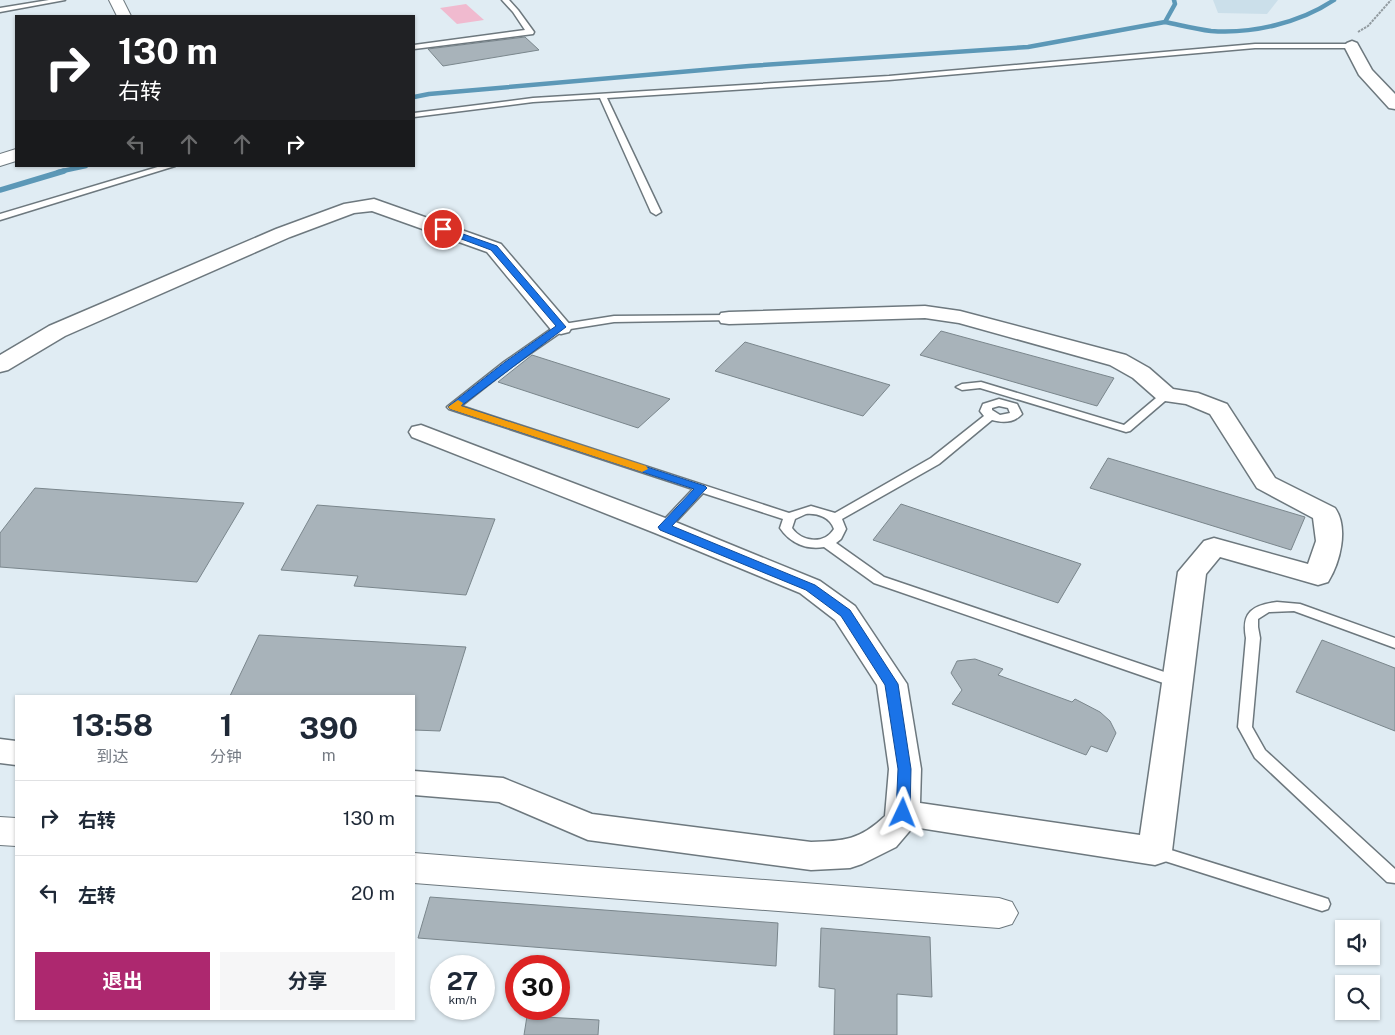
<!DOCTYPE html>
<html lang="zh">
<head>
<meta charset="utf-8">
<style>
	body { margin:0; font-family:"Public Sans","Noto Sans SC",sans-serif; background:#f6f6f7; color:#1f2937; height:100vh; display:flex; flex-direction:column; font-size:19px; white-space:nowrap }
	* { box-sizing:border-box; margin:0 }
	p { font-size:16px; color:#747a83 }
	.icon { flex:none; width:28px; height:28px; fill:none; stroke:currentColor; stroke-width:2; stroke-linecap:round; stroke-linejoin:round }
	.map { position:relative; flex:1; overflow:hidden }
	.drawer { position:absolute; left:15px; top:695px; width:400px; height:325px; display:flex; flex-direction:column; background:#fff; border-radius:0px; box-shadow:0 1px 4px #0004 }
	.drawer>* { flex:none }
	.banner { position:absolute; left:15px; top:15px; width:400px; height:152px; border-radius:0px; box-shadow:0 1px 4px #0004; background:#202124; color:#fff; overflow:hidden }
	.fabs { position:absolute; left:1335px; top:920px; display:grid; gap:10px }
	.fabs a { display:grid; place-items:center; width:45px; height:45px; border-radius:0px; background:#fff; box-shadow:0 1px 4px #0004; font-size:25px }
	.speed { position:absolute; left:430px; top:955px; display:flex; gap:10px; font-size:25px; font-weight:700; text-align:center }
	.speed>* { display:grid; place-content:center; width:65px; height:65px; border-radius:50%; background:#fff; box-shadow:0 1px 4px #0004; line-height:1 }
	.speed small { font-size:12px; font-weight:400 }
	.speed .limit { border:8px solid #d22; background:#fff; color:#111 }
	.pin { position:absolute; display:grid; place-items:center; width:42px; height:42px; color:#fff; margin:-21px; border:2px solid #fff; border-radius:50%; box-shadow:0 1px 5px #0007 }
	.me { position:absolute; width:55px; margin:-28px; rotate:2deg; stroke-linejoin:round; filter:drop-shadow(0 0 4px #0008) }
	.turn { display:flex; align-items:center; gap:18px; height:105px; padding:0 20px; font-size:22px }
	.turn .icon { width:65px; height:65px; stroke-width:2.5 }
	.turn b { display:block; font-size:35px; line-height:42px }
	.lanes { display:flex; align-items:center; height:48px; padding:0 20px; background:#0003; justify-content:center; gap:25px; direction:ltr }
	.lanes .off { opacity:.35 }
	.eta { display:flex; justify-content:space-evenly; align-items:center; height:85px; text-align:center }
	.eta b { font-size:30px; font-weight:700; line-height:35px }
	.cta { display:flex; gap:10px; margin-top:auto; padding:10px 20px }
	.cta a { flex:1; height:58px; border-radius:0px; background:#ad286f; color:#fff; font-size:20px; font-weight:700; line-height:58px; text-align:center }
	.cta a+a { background:#f6f6f7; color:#1f2937 }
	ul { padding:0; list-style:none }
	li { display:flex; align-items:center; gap:15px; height:75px; padding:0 20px; border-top:1px solid #e0e1e3 }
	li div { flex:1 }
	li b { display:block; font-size:19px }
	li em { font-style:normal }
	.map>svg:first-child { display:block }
</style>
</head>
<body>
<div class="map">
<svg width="1395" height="1035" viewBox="0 0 1395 1035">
	<rect width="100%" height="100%" fill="#e0ecf3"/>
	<path fill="#cbdfea" d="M1213 0H1278L1267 14 1218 13Z"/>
	<path fill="#f0bacf" d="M466 4 484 20 457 24 440 8Z"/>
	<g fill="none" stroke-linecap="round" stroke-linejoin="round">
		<g stroke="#5c98b7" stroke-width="4.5">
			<path d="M1165 22C1180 25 1195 29 1211 31 1252 34 1300 23 1334 0"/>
			<path d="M414 97 429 94 749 66 1028 47 1165 22 1175 4 1174 0"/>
			<path d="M58 172 86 166"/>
		</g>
		<path stroke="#5c98b7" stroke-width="5.5" d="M0 190 64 171"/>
	</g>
	<g fill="#a8b3ba" stroke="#7a868c">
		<path d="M525 37 539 50 443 66 428 49Z"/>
		<path d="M941 331 1114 378 1097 406 920 355Z"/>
		<path d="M745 342 890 385 863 416 715 371Z"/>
		<path d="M532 355 670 399 638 428 498 382Z"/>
		<path d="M1108 458 1305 517 1291 550 1090 488Z"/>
		<path d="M35 488 244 503 197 582 0 567V533Z"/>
		<path d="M901 504 1081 564 1058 603 873 540Z"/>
		<path d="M317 505 495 519 466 595 354 586 358 576 281 570Z"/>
		<path d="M259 635 466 647 440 731 414 730V696H230Z"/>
		<path d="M1322 640 1395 668V731L1296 692Z"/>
		<path d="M975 659 1003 669 998 675 1072 702 1075 699 1100 712 1110 721 1116 733 1107 752 1091 746 1086 755 952 704 962 690 951 673 957 661Z"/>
		<path d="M430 897 778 923 776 966 418 938Z"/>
		<path d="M821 928 930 937 932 997 897 994V1035H834L835 989 819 987Z"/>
		<path d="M527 1016 599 1020 598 1035H524Z"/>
	</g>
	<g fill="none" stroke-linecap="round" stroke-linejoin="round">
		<g stroke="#6d787e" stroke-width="3">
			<g id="service">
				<path d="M49 0H65L0 12V8Z"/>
				<path d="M502 0H509L518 10 534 32 533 34 414 49V45L525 30 513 12Z"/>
				<path d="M1255 44H1352L1356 46 1352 48H1255L889 80 607 98 661 212 656 215 651 212 600 98 533 102 414 117V113L533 98 889 76Z"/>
				<path d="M161 166H175L0 220V214Z"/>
				<path d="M729 315 734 318 733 320 614 322 564 330 512 366 461 406 789 513 811 506 835 513 931 458 984 416 980 411 983 404 999 399 1017 404 1022 414C1014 423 1003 423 992 420L939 464 842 519 846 529 841 539 836 543 884 577 1182 678 1184 682 1182 686H1172L874 583 824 547C806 550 790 543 780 528L783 519 703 493 668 530H660L658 527 660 524 693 489 449 409 447 407 504 362 557 325 614 316ZM999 406 1008 408 1010 413 1000 415 992 410V408ZM806 514C817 513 830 517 834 529 824 545 802 542 792 528L795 519Z"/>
				<path d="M981 382 1124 425 1162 393 1166 392 1172 395 1130 431 1126 432 980 388 962 390 956 387 962 384Z"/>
				<path d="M1277 602 1300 604 1395 638V648L1294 611 1269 612 1258 619V627L1260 638 1252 727 1265 750 1395 869V883L1387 882 1255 758 1238 727 1246 638C1241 612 1253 605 1277 602Z"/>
				<path d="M1155 845 1322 897 1328 899 1330 904 1328 909 1322 911 1149 856 1147 851 1149 846Z"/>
			</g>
		</g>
		<g stroke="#6d787e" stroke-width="3">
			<g id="minor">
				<path d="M1352 41 1357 43 1372 70 1395 94V109L1389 108 1359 75 1344 46 1347 43Z"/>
				<path d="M374 199 501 244 572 327 569 332 561 334 553 332 487 252 372 211 354 213 290 237 65 336 8 370 0 372V355L49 326 276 229 344 204Z"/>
				<path d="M925 306 960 311 1126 355 1149 368 1173 389 1198 393 1227 404 1275 478 1335 508C1349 528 1340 563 1328 582L1318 585 1220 557 1206 574 1172 851 1167 861 1155 865 913 827 896 847 862 864 850 868 811 870 588 840 499 802 414 795V771L503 778 592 814 811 842C844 841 860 840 885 816L889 769 877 685 835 620 800 593 655 533 412 437 409 432 412 427 421 425 673 521 820 581 855 606 907 684 921 769 920 803 1140 835 1178 572 1204 541 1214 538 1308 564 1316 541 1313 518 1257 488 1210 414 1186 404 1158 400 1133 378 1110 365 959 323 925 318 729 324 721 323 718 318 721 313 729 312Z"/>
				<path d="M0 739 16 741V765L0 763Z"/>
			</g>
		</g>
		<g stroke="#6d787e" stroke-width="2">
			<g id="tertiary">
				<path d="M109 0H123L131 16H117Z"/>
				<path d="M16 149V161L0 166V154Z"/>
				<path d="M0 817 16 818V846L0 845Z"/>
				<path d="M414 853 999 898 1012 902 1018 913 1012 924 999 928 414 883Z"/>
			</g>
		</g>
		<path stroke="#929ba0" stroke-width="2" stroke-dasharray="2.5 1" stroke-linecap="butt" d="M1358 32 1368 26 1391 0"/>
		<use href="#service" fill="#fff" fill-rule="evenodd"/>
		<use href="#minor" fill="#fff" fill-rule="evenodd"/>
		<use href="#tertiary" fill="#fff" fill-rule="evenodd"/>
	</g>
	<path fill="#1a73e8" stroke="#114b97" d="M440 228H446L497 246 566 327 461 406 705 486 707 488 705 490 672 526 815 585 850 610 898 684 911 769 910 813 908 817 903 818 898 817 896 813 898 769 885 685 841 616 806 590 660 530 658 527 660 525 694 489 450 409 448 407 450 405 505 362 556 326 491 250 440 231Z"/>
	<path fill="#f59e0b" d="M458 400 463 403 461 406 646 466 648 469 642 472 639 471 450 409 448 407Z"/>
</svg>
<div class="fabs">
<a><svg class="icon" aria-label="sound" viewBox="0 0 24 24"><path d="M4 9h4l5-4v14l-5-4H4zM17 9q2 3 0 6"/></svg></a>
<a><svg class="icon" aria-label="search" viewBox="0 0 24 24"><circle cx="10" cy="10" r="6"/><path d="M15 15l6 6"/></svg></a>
</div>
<div class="speed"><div>27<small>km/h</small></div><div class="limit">30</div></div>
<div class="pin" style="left:443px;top:229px;background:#d93025"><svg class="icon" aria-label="arrive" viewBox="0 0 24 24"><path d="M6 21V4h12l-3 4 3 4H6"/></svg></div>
<svg class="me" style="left:903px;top:813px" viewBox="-20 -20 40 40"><path d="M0-17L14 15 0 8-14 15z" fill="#1a73e8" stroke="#fff" stroke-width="4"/></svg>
<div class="banner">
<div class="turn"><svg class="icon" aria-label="right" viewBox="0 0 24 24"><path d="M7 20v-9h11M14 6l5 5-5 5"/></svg><div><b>130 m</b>右转</div></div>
<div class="lanes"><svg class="icon off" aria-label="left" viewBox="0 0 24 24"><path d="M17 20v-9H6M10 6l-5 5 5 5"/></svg><svg class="icon off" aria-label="ahead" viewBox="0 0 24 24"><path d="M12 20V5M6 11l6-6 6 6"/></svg><svg class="icon off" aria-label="ahead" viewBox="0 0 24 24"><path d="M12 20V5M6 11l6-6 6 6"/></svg><svg class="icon" aria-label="right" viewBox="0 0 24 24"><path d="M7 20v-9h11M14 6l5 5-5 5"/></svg></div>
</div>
<section class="drawer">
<div class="eta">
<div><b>13:58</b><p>到达</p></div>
<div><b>1</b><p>分钟</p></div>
<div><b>390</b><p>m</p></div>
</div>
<ul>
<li><svg class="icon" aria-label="right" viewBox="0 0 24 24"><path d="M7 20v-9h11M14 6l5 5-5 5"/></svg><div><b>右转</b></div><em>130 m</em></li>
<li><svg class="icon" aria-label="left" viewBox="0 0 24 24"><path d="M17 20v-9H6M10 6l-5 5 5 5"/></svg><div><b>左转</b></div><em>20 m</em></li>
</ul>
<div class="cta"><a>退出</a><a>分享</a></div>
</section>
</div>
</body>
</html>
